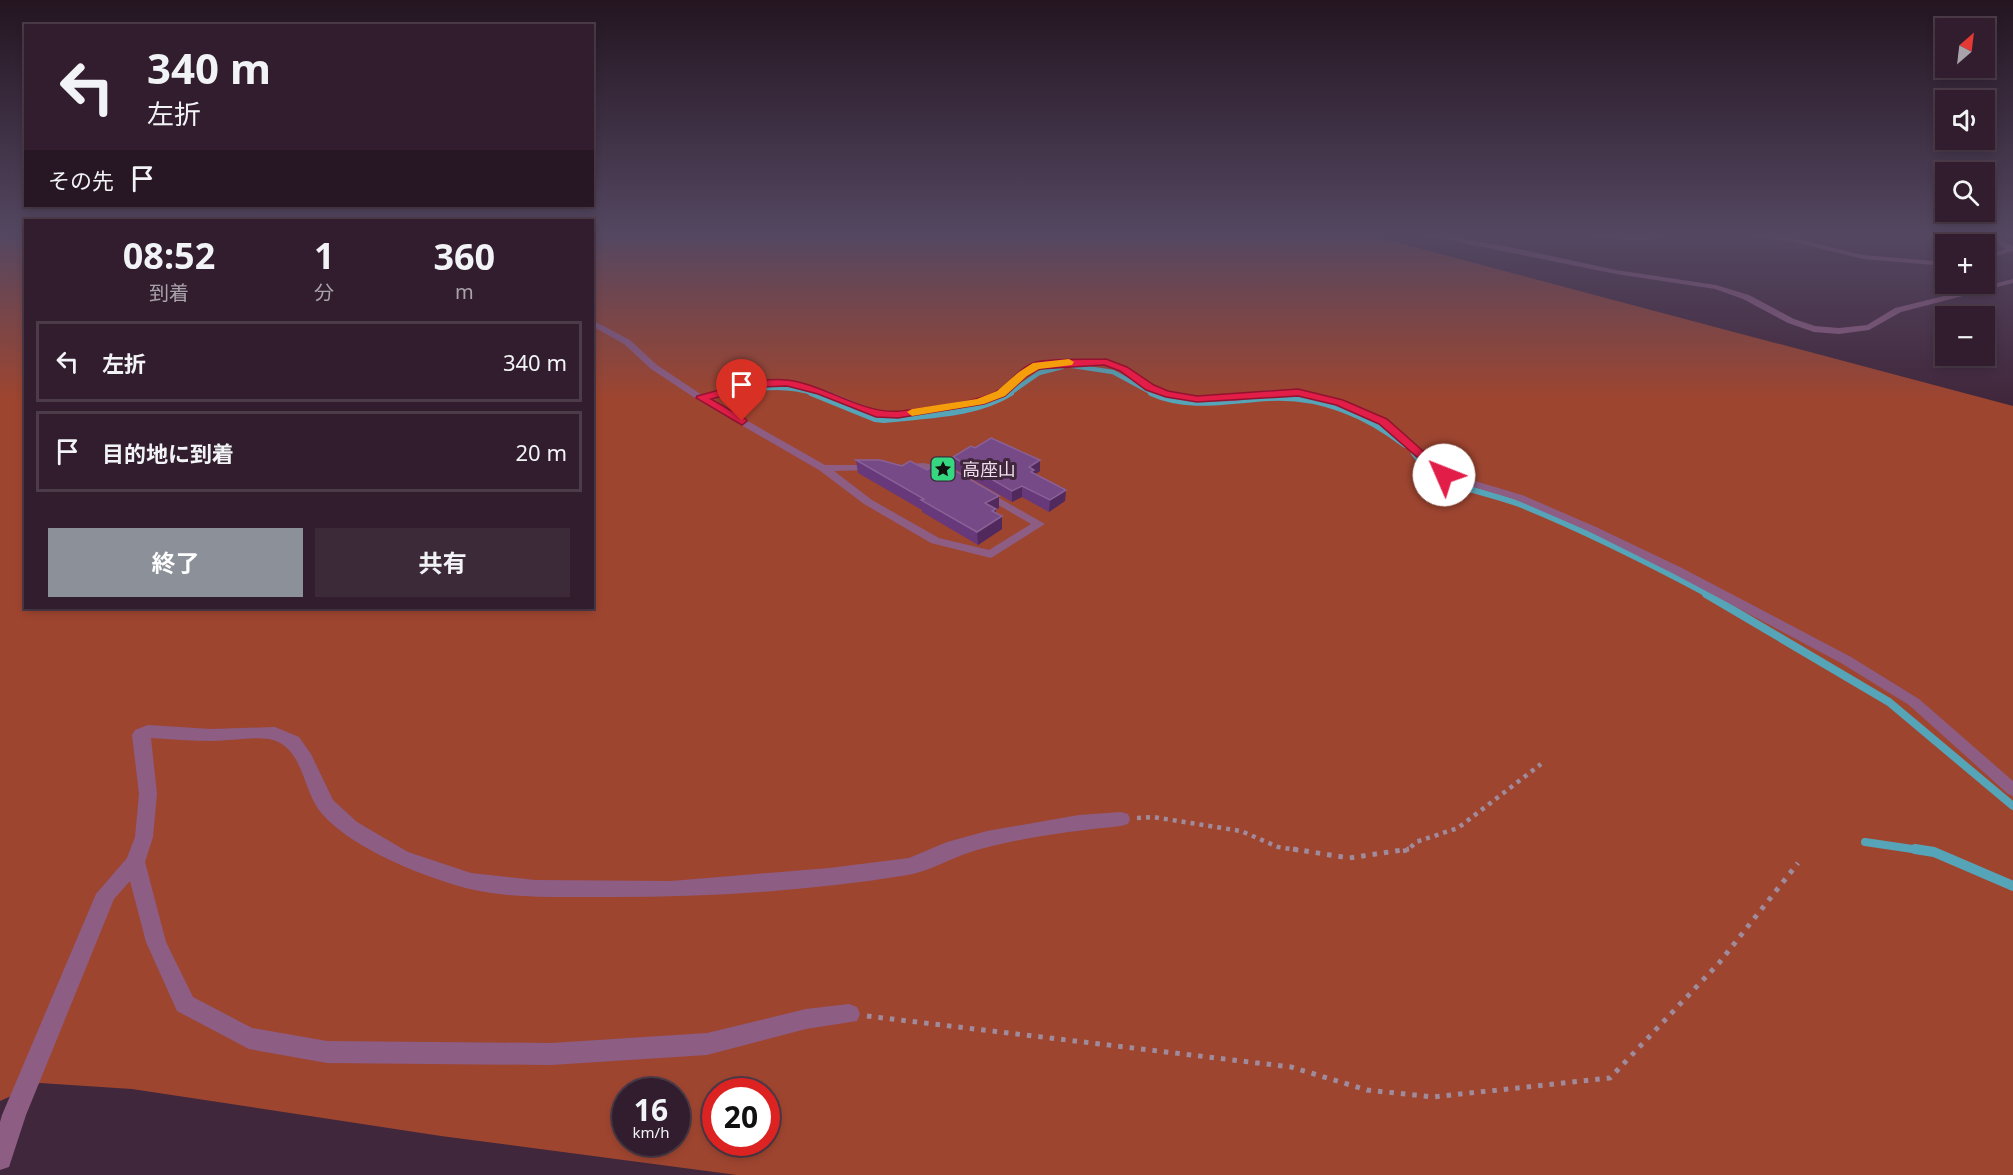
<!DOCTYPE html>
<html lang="ja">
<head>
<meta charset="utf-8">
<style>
	body { margin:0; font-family:"Noto Sans","Noto Sans JP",sans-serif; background:#3d2a39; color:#f1f3f6; height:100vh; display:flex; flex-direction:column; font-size:22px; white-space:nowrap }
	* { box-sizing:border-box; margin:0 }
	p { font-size:20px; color:#a8a2aa }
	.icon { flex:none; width:33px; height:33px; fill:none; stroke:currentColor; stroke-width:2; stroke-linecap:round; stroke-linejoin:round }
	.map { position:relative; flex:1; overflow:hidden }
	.panel { position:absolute; left:24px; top:219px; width:570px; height:390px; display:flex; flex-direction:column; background:#311d2d; border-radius:0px; box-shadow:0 3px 9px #0003,0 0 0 2px #4c3b49 }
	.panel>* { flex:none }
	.hud { position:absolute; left:24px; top:24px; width:570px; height:183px; border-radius:0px; box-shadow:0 3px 9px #0003,0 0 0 2px #4c3b49; background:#311d2d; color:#f1f3f6; overflow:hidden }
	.needle { width:39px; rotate:28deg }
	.tools { position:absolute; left:1935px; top:18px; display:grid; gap:12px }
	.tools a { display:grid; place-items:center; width:60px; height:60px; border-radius:0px; background:#311d2d; box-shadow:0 3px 9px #0003,0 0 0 2px #4c3b49; font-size:30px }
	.speed { position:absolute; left:612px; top:1078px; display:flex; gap:12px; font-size:30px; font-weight:700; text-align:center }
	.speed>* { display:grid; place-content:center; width:78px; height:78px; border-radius:50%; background:#311d2d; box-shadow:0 3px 9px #0003,0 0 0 2px #4c3b49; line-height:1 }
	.speed small { font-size:15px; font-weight:400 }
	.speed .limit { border:9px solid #d22; background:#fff; color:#111 }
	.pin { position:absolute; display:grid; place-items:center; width:51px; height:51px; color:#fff; margin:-62px -26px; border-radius:50% 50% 50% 0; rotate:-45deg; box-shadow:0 0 6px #0007 }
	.pin .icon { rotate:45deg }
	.me { position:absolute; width:66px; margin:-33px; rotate:314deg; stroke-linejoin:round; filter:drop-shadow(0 0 4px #0008) }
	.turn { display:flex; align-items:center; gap:21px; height:126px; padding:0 24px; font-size:27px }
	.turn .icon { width:78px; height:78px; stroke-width:2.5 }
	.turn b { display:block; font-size:42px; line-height:51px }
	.then { display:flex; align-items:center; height:57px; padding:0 24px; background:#0003; gap:12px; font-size:22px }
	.eta { display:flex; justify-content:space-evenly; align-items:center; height:102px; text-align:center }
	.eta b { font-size:36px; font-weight:700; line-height:42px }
	.button { display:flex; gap:12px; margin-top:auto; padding:12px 24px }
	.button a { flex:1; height:69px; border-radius:0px; background:#8c9099; color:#fff; font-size:24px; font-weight:700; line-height:69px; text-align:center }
	.button a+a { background:#3d2a39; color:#f1f3f6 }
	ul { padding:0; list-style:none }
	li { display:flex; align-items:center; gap:18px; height:81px; margin:0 12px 9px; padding:0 12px; border:3px solid #4c3b49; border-radius:0px }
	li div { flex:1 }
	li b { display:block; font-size:22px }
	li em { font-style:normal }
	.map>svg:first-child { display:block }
</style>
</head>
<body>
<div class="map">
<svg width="2013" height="1175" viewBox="0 0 2013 1175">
	<rect width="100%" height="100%" fill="#41273c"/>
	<path fill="#9e4530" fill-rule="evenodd" d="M0 235H25L26 608H592L593 235H1369L2013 406V1175H737L441 1136 132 1089 40 1083 0 1101ZM626 1092H676V1143H626ZM716 1092H766V1143H716Z"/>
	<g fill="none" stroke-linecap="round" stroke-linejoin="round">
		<g stroke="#56a4b7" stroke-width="4.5">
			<path d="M1073 366 1113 372 1154 394"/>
			<path d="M737 392C765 387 788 385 816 394"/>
			<path d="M1009 394 1039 373 1062 367"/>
		</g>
		<g stroke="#56a4b7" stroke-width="6">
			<path d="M811 393 875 419 884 420C926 415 974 416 1011 393"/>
			<path d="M1151 393C1188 410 1230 400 1269 398 1320 395 1365 414 1405 445"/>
			<path d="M1414 453C1420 462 1426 470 1436 476 1461 489 1492 494 1519 504 1584 530 1647 562 1709 595"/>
		</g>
		<g stroke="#56a4b7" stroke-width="8">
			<path d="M1706 594 1889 702 2013 806"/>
			<path d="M1865 842 1926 851"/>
		</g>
		<path stroke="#56a4b7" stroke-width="10" d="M1915 849 1934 852 2013 886"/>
		<g stroke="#a08b9c" stroke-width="4.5" stroke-dasharray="4 5" stroke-linecap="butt">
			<path d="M1137 818 1153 817 1241 831 1278 847 1303 851"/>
			<path d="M1403 851 1408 850 1416 842 1458 828 1541 764"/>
		</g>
		<g stroke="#a08b9c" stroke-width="5" stroke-dasharray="4.5 7" stroke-linecap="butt">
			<path d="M1293 849 1349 858 1409 849"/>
			<path d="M867 1016 1291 1067 1367 1090 1433 1097 1610 1078 1719 963 1798 863"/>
		</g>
		<g fill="#8d5d84" fill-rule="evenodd">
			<path d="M1423 235H1440L1510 247 1616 270 1716 285 1749 295 1794 319 1815 326 1839 328 1867 325 1895 308 2013 279V283L1901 312 1869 330 1839 334 1814 332 1788 323 1743 299 1715 289 1616 274Z"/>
			<path d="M1592 235H1666C1650 244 1615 238 1596 237Z"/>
			<path d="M1752 235 1794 238 1863 255 1946 262V266L1863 259 1794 242 1756 237Z"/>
			<path d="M1982 235H1992L2013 246V251L1984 260V255L2006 249Z"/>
			<path d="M592 320 630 340 657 365 702 395 759 381 787 380 825 390 880 412H898L978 399 998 391 1020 372 1034 364 1106 359 1127 367 1153 386 1168 391 1197 396 1236 395 1269 390H1298L1342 401 1386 419 1448 473 1522 495 1596 527 1682 568 1851 657 1919 699 2013 781V796L2008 794 1909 705 1841 663 1674 574 1588 531 1514 499 1440 477 1380 423 1336 405 1298 396H1269L1236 401 1197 402 1166 397 1147 390 1121 371 1105 365 1039 369 1026 376 1004 395 983 404 898 418 876 417 819 394 787 386 759 387 709 399 825 465H875L876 467 871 470 834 471 872 500 939 538 989 550 1031 524 983 496 982 494 983 492 987 491 1045 524 991 558 931 543 864 504 819 470 698 400 651 369 624 344 592 326Z"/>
			<path d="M924 463 950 469 951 471 946 474 924 469 904 470 899 467 904 464Z"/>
		</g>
		<path fill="#8d5d84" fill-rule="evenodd" d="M148 725 211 729 275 727 299 737 311 754 333 800 357 822 408 852 471 873 535 880 671 881 829 868 909 858 947 842 987 831 1079 815 1121 812 1128 814 1130 819 1128 824 1121 826C1073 831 1023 837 977 850 954 856 931 871 908 875 804 892 695 898 590 897 551 897 508 898 470 889 426 878 347 847 319 810 303 788 303 752 276 741 262 735 230 741 213 741 192 741 171 739 151 738L157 794 153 837 145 862 166 942 193 997 252 1028 327 1041 551 1043 707 1033 806 1009 849 1004 857 1007 860 1014 857 1021 806 1029 707 1055 551 1065 327 1063 249 1049 177 1011 146 942 130 881 114 899 26 1115 9 1167 0 1170V1122L2 1115 96 894 127 858 135 837 139 794 132 735 135 730Z"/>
	</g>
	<g fill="#67387a">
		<path d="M975 448 1040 460V471L1035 474 1066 490 1065 501 1049 512 1022 497 1012 502 953 468V457Z"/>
		<path d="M856 460 999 508 996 510V513L1002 529 978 545 922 512V510L858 473Z"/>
	</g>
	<g fill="#52295c">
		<path d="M1040 460V471L1034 475V481L1029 467Z"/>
		<path d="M1022 486V497L1012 502V491Z"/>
		<path d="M1066 490 1065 501 1049 512 1050 500Z"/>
		<path d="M999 496V508L996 510V520L1002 516V529L978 545 977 532 985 503Z"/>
	</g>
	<g fill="#764987" stroke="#896196" stroke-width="1.5">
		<path d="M991 438 1040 460 1029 467 1034 470 1031 472 1066 490 1050 500 1022 486 1012 491 953 457 971 446 975 448Z"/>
		<path d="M856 460H880L902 466 910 461 927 470 940 462 999 496 985 503 996 509 992 511 1002 516 977 532 921 500 924 499Z"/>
	</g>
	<linearGradient id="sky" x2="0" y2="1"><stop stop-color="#241521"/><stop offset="0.59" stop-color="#544761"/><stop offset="1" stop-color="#544761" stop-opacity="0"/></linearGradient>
	<rect width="2013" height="400" fill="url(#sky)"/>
	<path fill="#e11d48" stroke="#92132f" stroke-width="1.5" d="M1106 359 1127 367 1154 385 1168 391 1197 396 1298 389 1343 400 1387 419 1450 475 1444 478 1440 477 1379 424 1336 405 1298 396 1197 402 1166 397 1146 390 1120 371 1104 365 1039 369 1027 376 1005 396 984 404 898 418 876 417 818 394 787 386 759 387 711 399 746 419 747 421 742 425 696 398 697 396C726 389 757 377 787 380 824 384 863 415 900 411 924 408 977 403 997 391 1010 383 1018 369 1033 363 1048 358 1088 360 1106 359Z"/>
	<path fill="#f59e0b" d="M1069 359 1074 362 1072 365 1039 369 1027 376 1005 396 984 404 912 416 907 412 912 409 977 399 997 391 1019 372 1033 363Z"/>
	<defs>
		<g id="sight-square" transform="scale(1.35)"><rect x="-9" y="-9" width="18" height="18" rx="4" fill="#35d881" stroke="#41273c"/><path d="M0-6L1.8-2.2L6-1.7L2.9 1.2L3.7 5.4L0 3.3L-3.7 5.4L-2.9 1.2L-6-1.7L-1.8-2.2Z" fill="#111"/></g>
	</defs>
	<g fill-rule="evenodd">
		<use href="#sight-square" x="943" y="469"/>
	</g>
	<g text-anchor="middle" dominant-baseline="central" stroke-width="6" stroke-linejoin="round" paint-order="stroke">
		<g font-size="18" fill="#efdeeb" stroke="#41273c" text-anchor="start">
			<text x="962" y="469">高座山</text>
		</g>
	</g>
</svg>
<div class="tools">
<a><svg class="needle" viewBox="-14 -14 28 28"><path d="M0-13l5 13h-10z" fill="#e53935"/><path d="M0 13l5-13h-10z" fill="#a8a2aa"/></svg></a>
<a><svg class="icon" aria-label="sound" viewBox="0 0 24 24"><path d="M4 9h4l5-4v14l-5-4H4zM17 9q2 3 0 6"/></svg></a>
<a><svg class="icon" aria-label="search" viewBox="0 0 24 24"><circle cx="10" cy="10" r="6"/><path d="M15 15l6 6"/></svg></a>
<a>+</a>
<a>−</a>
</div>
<div class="speed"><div>16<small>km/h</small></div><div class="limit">20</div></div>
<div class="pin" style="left:742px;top:421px;background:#d93025"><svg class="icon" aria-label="arrive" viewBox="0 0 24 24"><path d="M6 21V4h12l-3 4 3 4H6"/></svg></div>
<svg class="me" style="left:1444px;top:475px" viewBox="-20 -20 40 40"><circle r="19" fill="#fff"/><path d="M0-13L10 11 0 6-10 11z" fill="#e11d48"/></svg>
<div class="hud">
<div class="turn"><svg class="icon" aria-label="left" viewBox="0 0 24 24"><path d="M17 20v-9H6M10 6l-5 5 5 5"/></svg><div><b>340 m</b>左折</div></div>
<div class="then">その先<svg class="icon" aria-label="arrive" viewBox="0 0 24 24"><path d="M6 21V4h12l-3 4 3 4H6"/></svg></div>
</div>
<section class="panel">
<div class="eta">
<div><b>08:52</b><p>到着</p></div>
<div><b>1</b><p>分</p></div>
<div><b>360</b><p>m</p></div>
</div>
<ul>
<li><svg class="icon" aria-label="left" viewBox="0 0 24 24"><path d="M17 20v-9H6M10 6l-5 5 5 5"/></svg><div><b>左折</b></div><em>340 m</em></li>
<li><svg class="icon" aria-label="arrive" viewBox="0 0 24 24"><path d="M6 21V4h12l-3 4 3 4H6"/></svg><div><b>目的地に到着</b></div><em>20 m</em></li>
</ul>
<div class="button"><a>終了</a><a>共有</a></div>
</section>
</div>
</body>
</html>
